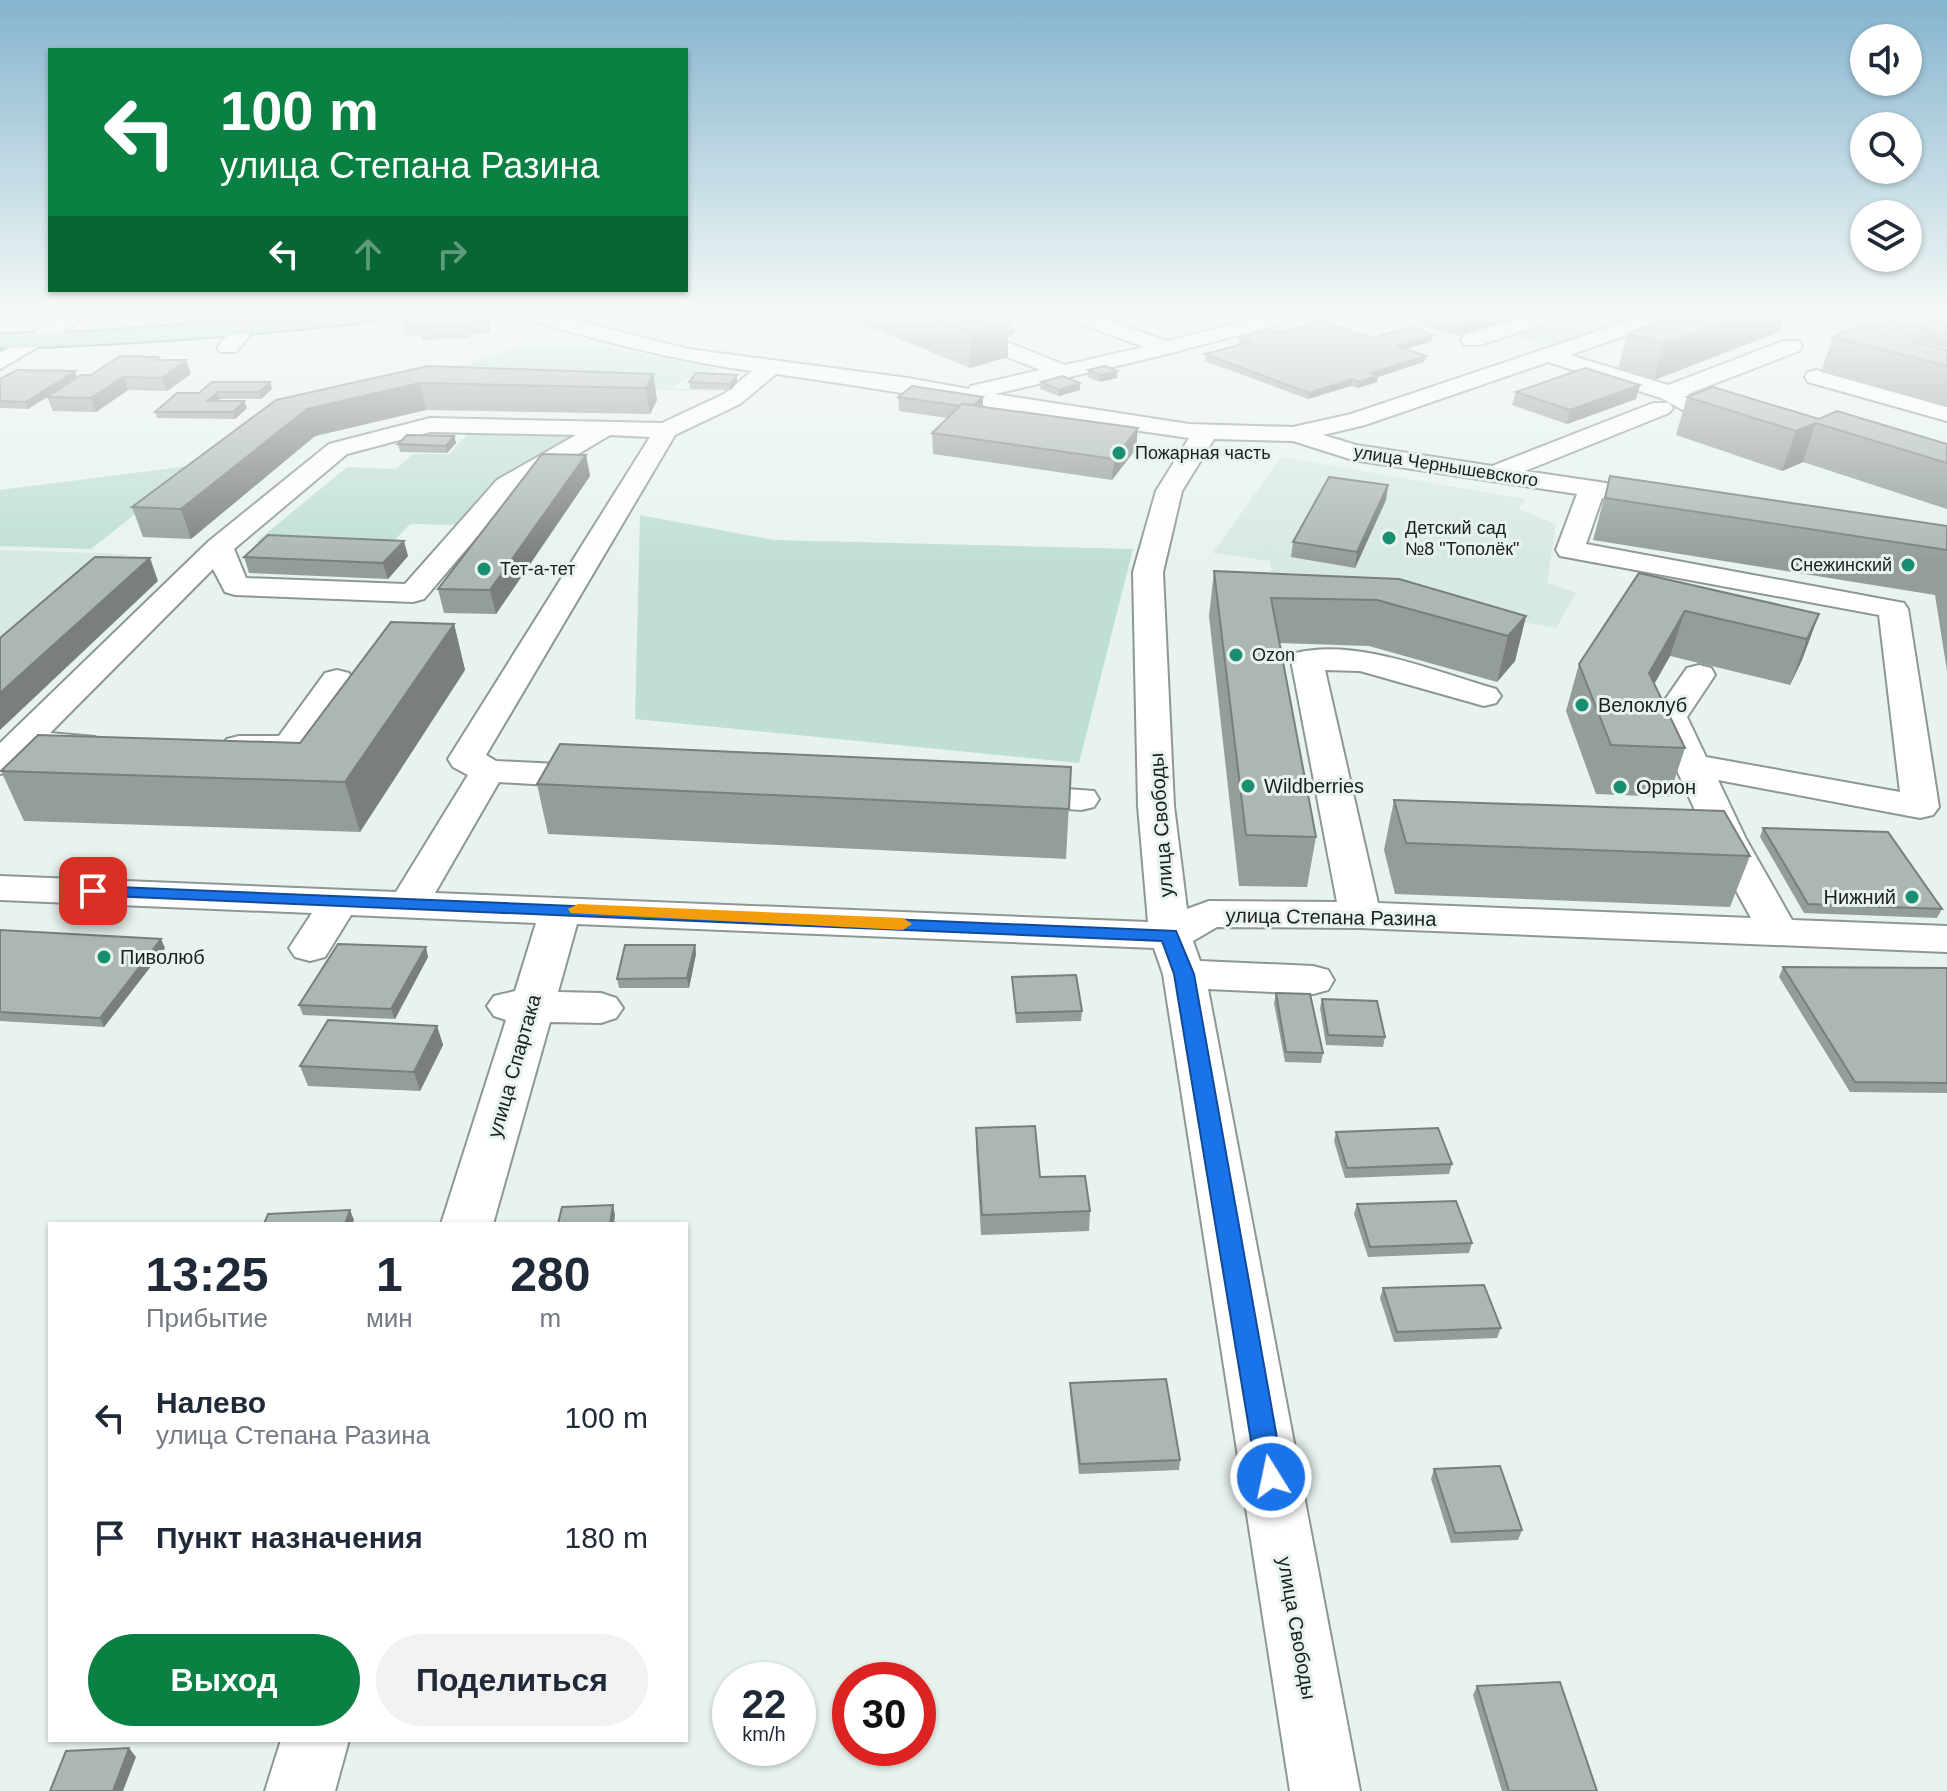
<!DOCTYPE html>
<html lang="ru">
<head>
<meta charset="utf-8">
<style>
	body { margin:0; font-family:Arial,sans-serif; background:#f2f2f3; color:#1f2937; height:100vh; display:flex; flex-direction:column; font-size:30px; white-space:nowrap }
	* { box-sizing:border-box; margin:0 }
	p { font-size:26px; color:#747a83 }
	.icon { flex:none; width:44px; height:44px; fill:none; stroke:currentColor; stroke-width:2; stroke-linecap:round; stroke-linejoin:round }
	.map { position:relative; flex:1; overflow:hidden }
	.details { position:absolute; left:48px; top:1222px; width:640px; height:520px; display:flex; flex-direction:column; background:#fff; border-radius:0px; box-shadow:0 2px 6px #0004 }
	.details>* { flex:none }
	.hud { position:absolute; left:48px; top:48px; width:640px; height:244px; border-radius:0px; box-shadow:0 2px 6px #0004; background:#0b8043; color:#fff; overflow:hidden }
	.buttons { position:absolute; left:1850px; top:24px; display:grid; gap:16px }
	.buttons a { display:grid; place-items:center; width:72px; height:72px; border-radius:50%; background:#fff; box-shadow:0 2px 6px #0004; font-size:40px }
	.speed { position:absolute; left:712px; top:1662px; display:flex; gap:16px; font-size:40px; font-weight:700; text-align:center }
	.speed>* { display:grid; place-content:center; width:104px; height:104px; border-radius:50%; background:#fff; box-shadow:0 2px 6px #0004; line-height:1 }
	.speed small { font-size:20px; font-weight:400 }
	.speed .limit { border:12px solid #d22; background:#fff; color:#111 }
	.pin { position:absolute; display:grid; place-items:center; width:68px; height:68px; color:#fff; margin:-34px; border-radius:16px; box-shadow:0 4px 12px #0006 }
	.me { position:absolute; width:88px; margin:-44px; rotate:350deg; stroke-linejoin:round; filter:drop-shadow(0 0 6px #0008) }
	.turn { display:flex; align-items:center; gap:28px; height:168px; padding:0 40px; font-size:36px }
	.turn .icon { width:104px; height:104px; stroke-width:2.5 }
	.turn b { display:block; font-size:56px; line-height:68px }
	.lanes { display:flex; align-items:center; height:76px; padding:0 40px; background:#0003; justify-content:center; gap:40px; direction:ltr }
	.lanes .off { opacity:.35 }
	.eta { display:flex; justify-content:space-evenly; align-items:center; height:136px; text-align:center }
	.eta b { font-size:48px; font-weight:800; line-height:56px }
	.cta { display:flex; gap:16px; margin-top:auto; padding:16px 40px }
	.cta a { flex:1; height:92px; border-radius:48px; background:#0b8043; color:#fff; font-size:32px; font-weight:800; line-height:92px; text-align:center }
	.cta a+a { background:#f2f2f3; color:#1f2937 }
	ul { padding:0; list-style:none }
	li { display:flex; align-items:center; gap:24px; height:120px; padding:0 40px }
	li div { flex:1 }
	li b { display:block; font-size:30px }
	li em { font-style:normal }
	.map>svg:first-child { display:block }
</style>
</head>
<body>
<div class="map">
<svg width="1947" height="1791" viewBox="0 0 1947 1791">
	<rect width="100%" height="100%" fill="#e8f3ee"/>
	<g fill="#d6e9e2">
		<path d="M1787 312H1947V366L1778 315Z"/>
		<path d="M1281 457 1525 499 1518 509 1556 524 1547 583 1576 593 1556 628 1271 574 1270 561 1213 553Z"/>
		<path d="M0 550 128 554 0 665Z"/>
	</g>
	<g fill="#bfdfd3">
		<path d="M1563 312H1664L1530 358 1522 355 1548 346 1502 332Z"/>
		<path d="M520 346 611 347 717 369 697 374 669 388 728 391 403 387Z"/>
		<path d="M472 429 592 430 461 525 410 524 386 549 256 542 347 467 396 469 413 454H449Z"/>
		<path d="M197 465 91 549 0 546V490Z"/>
		<path d="M640 515 774 540 1133 549 1079 763 635 719Z"/>
	</g>
	<g fill="none" stroke-linecap="round" stroke-linejoin="round">
		<g stroke="#8d9793" stroke-width="4">
			<g id="minor">
				<path d="M66 312H89L64 332 0 369V353Z"/>
				<path d="M364 312H447C438 322 370 326 361 316Z"/>
				<path d="M512 312H543L688 349 908 378 969 389 971 386 1040 370 906 316 903 312H930L1065 365 1144 347 1060 316 1057 312H1085L1167 341 1282 312H1315L1312 316 1151 358 995 394 1189 424 1293 427 1351 414 1655 312H1684L1681 316 1570 355 1668 385 1783 341H1799L1802 346 1799 351 1688 394C1700 401 1742 415 1748 423L1745 428 1736 430 1697 418 1661 398 1548 362 1365 425 1323 435 1356 445 1492 466 1653 403H1669L1673 408 1669 413 1525 471 1660 491 1669 493 1673 499 1669 505 1660 507 1602 498 1586 544 1904 603 1908 609 1939 807 1933 815 1920 818 1718 780 1746 839 1792 920 1947 926V952L1360 928 1217 927 1193 941 1200 961 1313 966 1328 970 1334 980 1328 990 1313 994 1208 989 1360 1791H1290L1163 974 1154 948 577 924 558 992 601 993 616 998 623 1008 616 1018 601 1023 550 1022 493 1224H441L506 1020 494 1016 487 1006 494 996 515 991 536 923 351 915 325 957 310 961 295 957 289 948 312 913 0 900V876L396 892 468 775 453 767 448 759 650 437 610 435 515 492 424 599 413 602 235 595 225 592 213 569 50 733 95 737 100 744 95 751 83 754 30 753 13 771 0 774V743L209 541 329 444 430 418 662 423 724 394 752 371C671 360 594 339 515 316ZM776 374C914 393 1051 419 1189 438L1156 491 1133 572 1138 806 1148 922 435 893 499 782 599 788 612 785 617 777 612 769 599 766 496 761 486 755 675 435 740 404ZM430 432 576 435 497 480 405 584 246 578 234 549 347 454ZM1214 439 1293 441 1353 460 1577 494 1556 550 1560 556 1879 615 1900 792 1706 757 1687 717 1715 675 1711 668 1699 665 1687 668 1653 717 1703 828 1697 830 1691 838 1697 846 1714 850 1751 918 1378 903 1325 670 1360 671 1484 706 1496 703 1501 696 1496 689C1436 672 1357 638 1296 653L1291 660 1337 902 1209 901 1187 909 1174 806 1163 572 1182 491Z"/>
				<path d="M1540 312H1570L1567 316 1480 345H1464L1461 340 1464 335Z"/>
				<path d="M239 323 246 325 250 335 236 352H220L217 347 228 334 229 329Z"/>
				<path d="M1816 370 1947 407V421L1808 382 1805 377 1808 372Z"/>
				<path d="M337 670 349 673 353 680 301 754 289 757 227 753 222 746 227 739 239 736H279L325 673Z"/>
				<path d="M1014 785 1094 791 1099 799 1094 807 1081 810 1001 804 996 796 1001 788Z"/>
				<path d="M281 1740H349L335 1791H265Z"/>
			</g>
		</g>
		<g stroke="#407b68" stroke-width="4">
			<path id="major" d="M338 312H403L392 319C262 334 131 345 0 348V334L91 332Z"/>
		</g>
		<use href="#minor" fill="#fff" fill-rule="evenodd"/>
		<use href="#major" fill="#98cdbc" fill-rule="evenodd"/>
	</g>
	<g fill="#949d99">
		<path d="M835 312H981L1009 322V325L1015 328 1014 334 1008 336V357L970 368Z"/>
		<path d="M1424 312H1536L1458 336 1421 325Z"/>
		<path d="M1688 312H1786L1779 332 1654 380 1618 369 1627 333Z"/>
		<path d="M488 313 491 325 489 333 470 334V338L422 340V337L405 334 402 322Z"/>
		<path d="M1861 313 1947 314V348L1857 326Z"/>
		<path d="M1281 333 1372 338 1432 341 1406 349 1424 362 1378 377 1377 382 1358 388 1351 386 1308 399 1205 361V354L1239 344 1240 338Z"/>
		<path d="M1833 337 1947 350V407L1821 372Z"/>
		<path d="M160 360 191 374 167 391 128 390 96 412 53 411 47 397 91 375Z"/>
		<path d="M428 366 653 374 657 400 650 414 426 410 315 436 191 539 143 537 132 507Z"/>
		<path d="M1088 370 1117 378 1100 382 1088 377Z"/>
		<path d="M75 371 77 378 28 409 0 408V379Z"/>
		<path d="M270 382 272 389 261 399H220L217 401 247 408 235 419 157 418 155 412 199 393Z"/>
		<path d="M689 382H737L731 390 690 389Z"/>
		<path d="M1041 382 1080 390 1059 396 1040 389Z"/>
		<path d="M1640 385 1636 399 1567 424 1512 405 1516 392Z"/>
		<path d="M898 397H983V407L1136 449 1112 480 933 454 932 433 947 418 899 411Z"/>
		<path d="M1687 397 1819 419 1947 444V509L1803 462 1782 471 1676 435Z"/>
		<path d="M454 436 456 443 447 453 400 452 398 444Z"/>
		<path d="M586 455 590 476 496 614 444 613 438 589Z"/>
		<path d="M1610 476 1947 526V671L1935 595 1593 540Z"/>
		<path d="M1388 485 1386 500 1355 568 1291 557 1293 542Z"/>
		<path d="M408 556 388 579 249 573 244 557Z"/>
		<path d="M1214 571 1526 616 1515 661 1497 682 1369 646 1279 643 1316 837 1307 887 1239 886 1209 616Z"/>
		<path d="M1639 573 1819 614 1802 660 1790 685 1670 656 1654 684 1685 748 1669 797 1596 794 1566 711 1579 664Z"/>
		<path d="M454 624 465 670 360 832 24 821 1 771 300 743Z"/>
		<path d="M1071 767 1066 859 548 834 537 784Z"/>
		<path d="M1394 800 1750 856 1730 907 1395 894 1384 850Z"/>
		<path d="M1763 828 1942 909 1937 918 1804 913 1760 837Z"/>
		<path d="M0 930 165 948 104 1027 0 1021Z"/>
		<path d="M695 945 696 954 689 988H619L617 979Z"/>
		<path d="M428 957 395 1019 303 1015 299 1005Z"/>
		<path d="M1783 967 1947 968V1093L1850 1092 1779 977Z"/>
		<path d="M1012 977 1082 1011 1081 1021 1016 1023Z"/>
		<path d="M1276 993 1323 1053 1321 1063 1285 1062 1274 1003Z"/>
		<path d="M1322 999 1385 1037 1383 1047 1326 1045 1320 1008Z"/>
		<path d="M437 1026 443 1045 420 1091 308 1086 300 1066Z"/>
		<path d="M976 1128 1040 1177 1090 1211 1089 1231 981 1235 976 1147Z"/>
		<path d="M1336 1132 1452 1164 1449 1174 1345 1178 1334 1141Z"/>
		<path d="M1357 1204 1472 1243 1469 1253 1368 1257 1354 1214Z"/>
		<path d="M1383 1288 1501 1328 1497 1338 1394 1342 1380 1298Z"/>
		<path d="M1070 1383 1180 1460 1179 1470 1079 1474 1070 1393Z"/>
		<path d="M1434 1469 1522 1530 1518 1540 1451 1543 1431 1479Z"/>
		<path d="M1477 1686 1597 1791H1502L1473 1695Z"/>
	</g>
	<g fill="#787f7d">
		<path d="M564 312H583L565 316Z"/>
		<path d="M1462 312H1536L1458 336Z"/>
		<path d="M1752 312H1786L1779 332 1654 380 1664 344Z"/>
		<path d="M488 313 491 325 489 333 486 320Z"/>
		<path d="M1009 322 1008 329 1015 328 1014 334 1008 336V357L970 368V332Z"/>
		<path d="M1433 335 1432 341 1396 352 1397 346Z"/>
		<path d="M1426 356 1424 362 1378 377 1377 382 1358 388 1359 382 1371 373Z"/>
		<path d="M186 360 191 374 167 391 162 378Z"/>
		<path d="M75 371 77 378 28 409 26 402Z"/>
		<path d="M1117 371V378L1100 382V375Z"/>
		<path d="M653 374 657 400 650 414 646 388Z"/>
		<path d="M737 375V382L731 390 730 384Z"/>
		<path d="M123 377 128 390 96 412 91 398Z"/>
		<path d="M1352 379 1351 386 1308 399 1309 393Z"/>
		<path d="M270 382 272 389 261 399 259 392Z"/>
		<path d="M420 383 426 410 315 436 191 539 181 509 307 409Z"/>
		<path d="M1080 383V390L1059 396V390Z"/>
		<path d="M1640 385 1636 399 1567 424 1570 410Z"/>
		<path d="M218 392 220 399 210 408 207 401Z"/>
		<path d="M983 397V411L971 408Z"/>
		<path d="M244 401 247 408 235 419 233 412Z"/>
		<path d="M1816 423 1803 462 1782 471 1796 431Z"/>
		<path d="M1138 428 1136 449 1112 480 1114 459Z"/>
		<path d="M454 436 456 443 447 453 446 446Z"/>
		<path d="M586 455 590 476 496 614 490 590Z"/>
		<path d="M1388 485 1386 500 1355 568 1357 552Z"/>
		<path d="M404 541 408 556 388 579 383 563Z"/>
		<path d="M150 558 158 581 0 730V693Z"/>
		<path d="M1685 611 1670 656 1634 720 1649 673Z"/>
		<path d="M1819 614 1802 660 1790 685 1807 639Z"/>
		<path d="M1526 616 1515 661 1497 682 1508 636Z"/>
		<path d="M454 624 465 670 360 832 345 782Z"/>
		<path d="M161 939 165 948 104 1027 100 1018Z"/>
		<path d="M695 945 696 954 689 988 687 978Z"/>
		<path d="M426 947 428 957 395 1019 391 1009Z"/>
		<path d="M437 1026 443 1045 420 1091 414 1072Z"/>
		<path d="M613 1205 615 1215 614 1224H610Z"/>
		<path d="M350 1210 354 1220 352 1224H345Z"/>
		<path d="M129 1748 136 1757 123 1791H113Z"/>
	</g>
	<g fill="#acb6b2" stroke="#787f7d" stroke-width="2">
		<path d="M459 312H469L468 314 488 313 486 320 468 321 467 325 420 328 421 325 402 322 423 314Z"/>
		<path d="M918 312H981L1009 322 970 332Z"/>
		<path d="M1688 312H1752L1664 344 1627 333Z"/>
		<path d="M1865 312H1939L1947 314V334L1861 313Z"/>
		<path d="M1321 321 1372 338 1410 327 1433 335 1397 346 1426 356 1371 373 1378 376 1359 382 1352 379 1309 393 1205 354 1250 342 1240 338 1271 329 1281 333Z"/>
		<path d="M1856 327 1947 350V366L1833 337Z"/>
		<path d="M120 356 159 357 156 360H186L162 378 123 377 91 398 47 397 81 375H91Z"/>
		<path d="M428 366 653 374 646 388 420 383 307 409 181 509 132 507 276 400Z"/>
		<path d="M1105 366 1117 371 1100 375 1088 370Z"/>
		<path d="M1585 368 1640 385 1570 410 1516 392Z"/>
		<path d="M17 370 75 371 26 402 0 401V379Z"/>
		<path d="M696 373 737 375 730 384 689 382Z"/>
		<path d="M1062 376 1080 383 1059 390 1041 382Z"/>
		<path d="M212 382H270L259 392H218L207 401H244L233 412H155L177 393H199Z"/>
		<path d="M912 386 983 397 974 405 962 404 960 406 898 397Z"/>
		<path d="M1713 387 1819 419 1837 411 1947 444V463L1816 423 1796 431 1687 397Z"/>
		<path d="M962 404 1138 428 1114 459 932 433Z"/>
		<path d="M407 435 454 436 446 446 398 444Z"/>
		<path d="M542 454 586 455 490 590 438 589Z"/>
		<path d="M1610 476 1947 526V550L1605 498Z"/>
		<path d="M1329 477 1388 485 1357 552 1293 542Z"/>
		<path d="M268 535 404 541 383 563 244 557Z"/>
		<path d="M95 557 150 558 0 693V638Z"/>
		<path d="M1214 571 1399 579 1526 616 1508 636 1377 600 1271 598 1316 837 1246 835Z"/>
		<path d="M1639 573 1819 614 1807 639 1685 611 1649 673 1685 748 1611 745 1579 664Z"/>
		<path d="M391 622 454 624 345 782 1 771 38 735 300 743Z"/>
		<path d="M560 744 1071 767 1069 809 537 784Z"/>
		<path d="M1394 800 1724 811 1750 856 1406 843Z"/>
		<path d="M1763 828 1888 832 1942 909 1808 904Z"/>
		<path d="M0 930 161 939 100 1018 0 1012Z"/>
		<path d="M338 944 426 947 391 1009 299 1005Z"/>
		<path d="M625 945H695L687 978 617 979Z"/>
		<path d="M1783 967 1947 968V1083L1855 1082Z"/>
		<path d="M1076 975 1082 1011 1016 1013 1012 977Z"/>
		<path d="M1276 993 1310 994 1323 1053 1286 1052Z"/>
		<path d="M1322 999 1377 1001 1385 1037 1328 1035Z"/>
		<path d="M328 1020 437 1026 414 1072 300 1066Z"/>
		<path d="M1035 1126 1040 1177 1085 1176 1090 1211 982 1215 976 1128Z"/>
		<path d="M1438 1128 1452 1164 1347 1168 1336 1132Z"/>
		<path d="M1456 1201 1472 1243 1370 1247 1357 1204Z"/>
		<path d="M613 1205 610 1224H558L562 1207Z"/>
		<path d="M350 1210 345 1224H264L268 1214Z"/>
		<path d="M1484 1285 1501 1328 1397 1332 1383 1288Z"/>
		<path d="M1166 1379 1180 1460 1080 1464 1070 1383Z"/>
		<path d="M1500 1466 1522 1530 1455 1533 1434 1469Z"/>
		<path d="M1560 1682 1597 1791H1509L1477 1686Z"/>
		<path d="M129 1748 113 1791H50L66 1751Z"/>
	</g>
	<linearGradient id="sky" x2="0" y2="1"><stop stop-color="#85b4ce"/><stop offset="0.56" stop-color="#f5faf7"/><stop offset="1" stop-color="#f5faf7" stop-opacity="0"/></linearGradient>
	<rect width="1947" height="562" fill="url(#sky)"/>
	<path fill="#1a73e8" stroke="#114b97" stroke-width="2" d="M93 886 1176 931 1194 974 1284 1477 1280 1486 1271 1489 1261 1486 1257 1477 1174 974 1162 941 86 895 84 891Z"/>
	<path fill="#f59e0b" d="M578 904 903 918 912 924 903 930 571 913 568 909Z"/>
	<g fill="#198e70" stroke="#e8f3ee" stroke-width="3">
		<circle cx="1119" cy="453" r="8"/>
		<circle cx="1389" cy="538" r="8"/>
		<circle cx="1908" cy="565" r="8"/>
		<circle cx="484" cy="569" r="8"/>
		<circle cx="1236" cy="655" r="8"/>
		<circle cx="1582" cy="705" r="8"/>
		<circle cx="1248" cy="786" r="8"/>
		<circle cx="1620" cy="787" r="8"/>
		<circle cx="1912" cy="897" r="8"/>
		<circle cx="104" cy="957" r="8"/>
	</g>
	<g text-anchor="middle" dominant-baseline="central" stroke-width="6" stroke-linejoin="round" paint-order="stroke">
		<g font-size="18" fill="#1c201e" stroke="#e8f3ee" text-anchor="start">
			<text x="1135" y="453">Пожарная часть</text>
			<text x="1405" y="528">Детский сад<tspan x="1405" dy="21">№8 "Тополёк"</tspan></text>
			<text x="1892" y="565" text-anchor="end">Снежинский</text>
			<text x="500" y="569">Тет-а-тет</text>
			<text x="1252" y="655">Ozon</text>
		</g>
		<g font-size="18" fill="#1c201e" stroke="#e8f3ee">
			<text transform="translate(1446 466) rotate(9)">улица Чернышевского</text>
		</g>
		<g font-size="20" fill="#1c201e" stroke="#e8f3ee" text-anchor="start">
			<text x="1598" y="705">Велоклуб</text>
			<text x="1264" y="786">Wildberries</text>
			<text x="1636" y="787">Орион</text>
			<text x="1896" y="897" text-anchor="end">Нижний</text>
			<text x="120" y="957">Пиволюб</text>
		</g>
		<g font-size="20" fill="#1c201e" stroke="#e8f3ee">
			<text transform="translate(1161 825) rotate(-94)">улица Свободы</text>
			<text transform="translate(1331 917) rotate(1)">улица Степана Разина</text>
			<text transform="translate(514 1066) rotate(-74)">улица Спартака</text>
			<text transform="translate(1297 1628) rotate(80)">улица Свободы</text>
		</g>
	</g>
</svg>
<div class="buttons">
<a><svg class="icon" aria-label="sound" viewBox="0 0 24 24"><path d="M4 9h4l5-4v14l-5-4H4zM17 9q2 3 0 6"/></svg></a>
<a><svg class="icon" aria-label="search" viewBox="0 0 24 24"><circle cx="10" cy="10" r="6"/><path d="M15 15l6 6"/></svg></a>
<a><svg class="icon" aria-label="layers" viewBox="0 0 24 24"><path d="M12 4l9 5-9 5-9-5zM3 14l9 5 9-5"/></svg></a>
</div>
<div class="speed"><div>22<small>km/h</small></div><div class="limit">30</div></div>
<div class="pin" style="left:93px;top:891px;background:#d93025"><svg class="icon" aria-label="arrive" viewBox="0 0 24 24"><path d="M6 21V4h12l-3 4 3 4H6"/></svg></div>
<svg class="me" style="left:1271px;top:1477px" viewBox="-20 -20 40 40"><circle r="17" fill="#1a73e8" stroke="#fff" stroke-width="3"/><path d="M0-11L8 9 0 5-8 9z" fill="#fff"/></svg>
<div class="hud">
<div class="turn"><svg class="icon" aria-label="left" viewBox="0 0 24 24"><path d="M17 20v-9H6M10 6l-5 5 5 5"/></svg><div><b>100 m</b>улица Степана Разина</div></div>
<div class="lanes"><svg class="icon" aria-label="left" viewBox="0 0 24 24"><path d="M17 20v-9H6M10 6l-5 5 5 5"/></svg><svg class="icon off" aria-label="ahead" viewBox="0 0 24 24"><path d="M12 20V5M6 11l6-6 6 6"/></svg><svg class="icon off" aria-label="right" viewBox="0 0 24 24"><path d="M7 20v-9h11M14 6l5 5-5 5"/></svg></div>
</div>
<section class="details">
<div class="eta">
<div><b>13:25</b><p>Прибытие</p></div>
<div><b>1</b><p>мин</p></div>
<div><b>280</b><p>m</p></div>
</div>
<ul>
<li><svg class="icon" aria-label="left" viewBox="0 0 24 24"><path d="M17 20v-9H6M10 6l-5 5 5 5"/></svg><div><b>Налево</b><p>улица Степана Разина</p></div><em>100 m</em></li>
<li><svg class="icon" aria-label="arrive" viewBox="0 0 24 24"><path d="M6 21V4h12l-3 4 3 4H6"/></svg><div><b>Пункт назначения</b></div><em>180 m</em></li>
</ul>
<div class="cta"><a>Выход</a><a>Поделиться</a></div>
</section>
</div>
</body>
</html>
